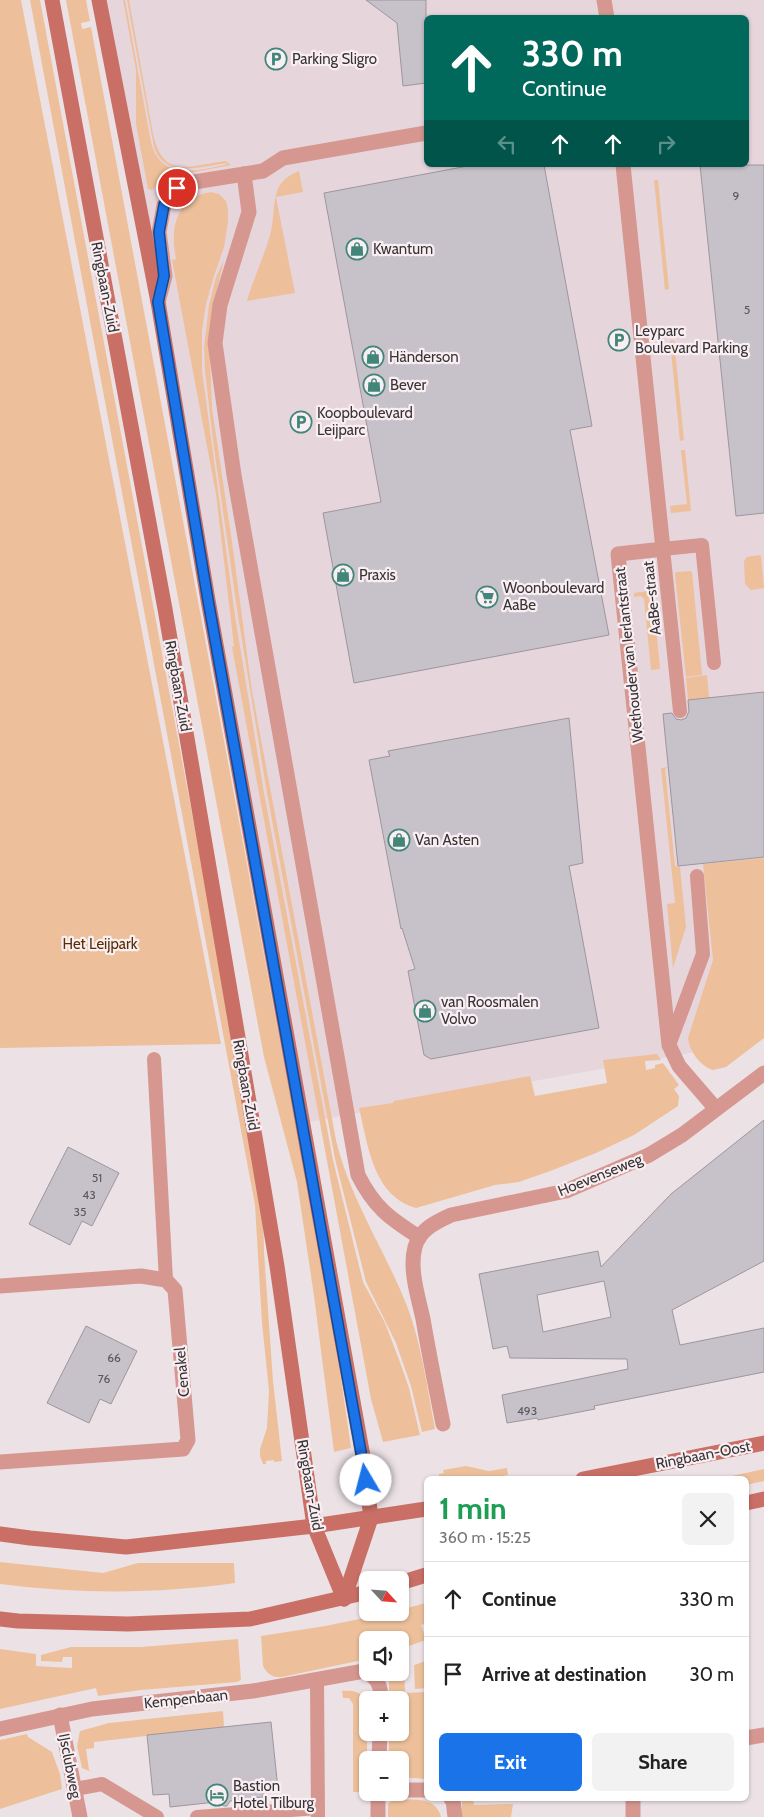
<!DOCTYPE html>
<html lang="en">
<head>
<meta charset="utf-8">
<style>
	body { margin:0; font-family:Cabin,sans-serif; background:#f2f2f2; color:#222; height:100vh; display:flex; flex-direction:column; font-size:19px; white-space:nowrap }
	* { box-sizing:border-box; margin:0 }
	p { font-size:16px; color:#767676 }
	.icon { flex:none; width:28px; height:28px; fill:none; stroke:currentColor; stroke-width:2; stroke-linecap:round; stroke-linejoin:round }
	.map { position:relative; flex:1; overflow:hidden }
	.drawer { position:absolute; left:424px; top:1476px; width:325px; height:325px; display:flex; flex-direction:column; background:#fff; border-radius:8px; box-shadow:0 1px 4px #0004 }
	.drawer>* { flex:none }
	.hud { position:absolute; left:424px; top:15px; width:325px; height:152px; border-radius:8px; box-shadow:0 1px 4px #0004; background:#00695c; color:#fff; overflow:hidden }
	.needle { width:32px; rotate:116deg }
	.buttons { position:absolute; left:359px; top:1571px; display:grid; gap:10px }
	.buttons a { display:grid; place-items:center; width:50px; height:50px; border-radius:8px; background:#fff; box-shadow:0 1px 4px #0004; font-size:25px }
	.pin { position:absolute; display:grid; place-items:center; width:42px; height:42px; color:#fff; margin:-21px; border:2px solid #fff; border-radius:50%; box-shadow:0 1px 5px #0007 }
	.me { position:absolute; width:55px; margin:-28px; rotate:352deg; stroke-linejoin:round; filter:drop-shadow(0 0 4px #0008) }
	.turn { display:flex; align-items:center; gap:18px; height:105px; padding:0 15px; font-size:22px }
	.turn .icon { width:65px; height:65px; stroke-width:2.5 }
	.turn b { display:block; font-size:35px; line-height:42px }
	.lanes { display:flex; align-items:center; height:48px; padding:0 15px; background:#0003; justify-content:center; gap:25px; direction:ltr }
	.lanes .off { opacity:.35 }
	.round { display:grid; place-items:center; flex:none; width:52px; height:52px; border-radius:8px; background:#f2f2f2 }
	.overview { display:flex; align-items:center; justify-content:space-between; height:85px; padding:0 15px }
	h1 { font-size:30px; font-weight:700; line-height:38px; color:#1e9e55 }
	.action { display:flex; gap:10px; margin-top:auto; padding:10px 15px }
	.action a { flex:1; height:58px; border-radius:8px; background:#1a73e8; color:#fff; font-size:20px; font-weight:700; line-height:58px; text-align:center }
	.action a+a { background:#f2f2f2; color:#222 }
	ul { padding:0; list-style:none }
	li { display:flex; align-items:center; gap:15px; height:75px; padding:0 15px; border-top:1px solid #e0e0e0 }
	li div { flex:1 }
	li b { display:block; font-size:19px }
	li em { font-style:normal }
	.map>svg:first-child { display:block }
</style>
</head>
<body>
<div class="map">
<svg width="764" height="1817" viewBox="0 0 764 1817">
	<rect width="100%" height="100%" fill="#ece2e5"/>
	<path fill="#e7d5dc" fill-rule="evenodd" d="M97 0H764V1030L723 1047 308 1122ZM426 18H746V165H426Z"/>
	<g fill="#edc09b">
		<path d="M0 0H21L221 1044 0 1048Z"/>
		<path d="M30 0H40L244 1092 263 1206 264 1252 273 1381 282 1461 274 1462V1460L266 1461V1464H263L260 1456V1449L267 1428 269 1391 262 1323 255 1205Z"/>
		<path d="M66 0H86L90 21 81 23 82 29 91 27 329 1304 340 1372 351 1448 334 1452 314 1296 297 1182 264 1057Z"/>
		<path d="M123 0H125L151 142C160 181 199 171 227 164V163C200 167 160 180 153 142L127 0H129L153 134C164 181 189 165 226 161L231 165 169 177 160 181 152 190 148 189 136 124V70Z"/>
		<path d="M299 171 303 192 276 197 295 293 247 301C253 279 264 257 270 235 275 219 272 198 280 185 285 178 291 174 299 171Z"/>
		<path d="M654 180H658L669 289 665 290Z"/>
		<path d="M211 192 219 194 226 201 228 209V222L224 247 214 276 206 304 202 330V371L235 616 264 793 333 1160 363 1282 385 1323 401 1365 409 1388 420 1435 383 1442 371 1399 232 647 234 646 216 494 172 260 176 259C170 230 175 197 211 192Z"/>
		<path d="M224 260 217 290 212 325 210 358 212 408 232 542 252 691 336 1140C350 1199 385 1250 407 1306 422 1345 427 1388 435 1429L422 1432 411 1386 396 1343 366 1282 335 1159 267 793 238 616 213 441 205 371 204 347 209 305 216 277Z"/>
		<path d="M674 340 684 440 680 441 670 341Z"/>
		<path d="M681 450H685L691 511 671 513 670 506 687 504Z"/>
		<path d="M759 555 761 556 764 588 751 590 745 584 744 561 747 557Z"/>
		<path d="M690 571 692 572 702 675 686 677 675 574 676 572Z"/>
		<path d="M649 591 653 594 660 669 651 670 644 599 641 596 634 597V593Z"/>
		<path d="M707 675 710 708 689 710 686 678Z"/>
		<path d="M669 767 665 769 675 866 680 867 686 927 673 968 667 904 675 903 661 768Z"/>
		<path d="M764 858V1038L726 1067 713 1070C701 1067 689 1051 688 1038L713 960 703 864Z"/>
		<path d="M657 1054 661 1060 645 1061 646 1070 655 1068V1065L663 1063 679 1085 674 1089 679 1096 678 1106 634 1135 596 1153 553 1170 519 1182 495 1185 416 1208C373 1196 368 1145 359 1108L393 1103 394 1101 530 1076 535 1096 607 1083 603 1060Z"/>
		<path d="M466 1466 489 1471 507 1468 508 1475 487 1479H439V1474L444 1473 443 1470Z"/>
		<path d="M764 1469V1481L746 1485V1479H718Z"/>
		<path d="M0 1562 103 1573 138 1563H234L235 1583C158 1594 78 1594 0 1584Z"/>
		<path d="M426 1603V1623L421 1625 426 1640 400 1649V1640H368L367 1659 282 1677C273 1678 267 1674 263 1666L261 1636 325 1626 389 1613 400 1612V1610Z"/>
		<path d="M238 1639 241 1680 237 1682 141 1690 98 1696 96 1688 0 1709V1649L36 1654V1666L72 1668V1657H63L62 1662 41 1661V1655L71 1647H141Z"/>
		<path d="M404 1659 405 1693 426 1692V1779L400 1777V1760H389V1733L400 1732V1700H389V1673L400 1672V1661Z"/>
		<path d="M426 1661V1688L415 1689 414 1665Z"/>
		<path d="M342 1691C353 1690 361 1691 367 1702V1792H353V1704L349 1698H343Z"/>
		<path d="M223 1711 224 1727 94 1742V1748L86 1749 89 1770 92 1772 82 1768 77 1746 80 1731 109 1723Z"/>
		<path d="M27 1734 28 1737 52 1752 60 1774 62 1789 0 1809V1740Z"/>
		<path d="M462 1799H473L474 1805 513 1804 511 1817H462Z"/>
		<path d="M392 1800C409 1800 436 1795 441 1817H388V1804Z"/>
	</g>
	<g fill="#c7c1c9" stroke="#9c969d" fill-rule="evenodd">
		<path d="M366 0H426V83L403 86 397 23Z"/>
		<path d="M473 165H544L592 426 570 430 609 635 354 683 323 513 381 502 324 193Z"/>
		<path d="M700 165H764V513L736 516Z"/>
		<path d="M764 692V857L678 866 663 714 672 713 676 719 681 720 686 718 689 711 688 700Z"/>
		<path d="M569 718 583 863 569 866 599 1028 431 1059 424 1055 408 971 415 969 402 928 401 929 369 760 390 756 388 751Z"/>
		<path d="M764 1120V1261L672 1310 680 1345 764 1328V1372L594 1406 595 1409 538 1420 537 1418 507 1423 502 1395 628 1369 627 1359 510 1358 507 1346 493 1349 479 1274 598 1251 601 1267 671 1194ZM604 1281 611 1317 543 1332 537 1295Z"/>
		<path d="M68 1147 119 1173 92 1226 82 1221 70 1245 29 1224Z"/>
		<path d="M86 1326 137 1351 111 1404 100 1399 89 1423 47 1403Z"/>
		<path d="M271 1722 278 1789 263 1790V1797L230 1801 227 1806H224L216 1802 170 1807 169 1794 153 1795 147 1735Z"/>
	</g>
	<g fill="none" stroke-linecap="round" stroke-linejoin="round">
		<g stroke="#d59790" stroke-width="14">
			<path d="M680 711 663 549 702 545 714 663"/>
			<path d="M669 1045 703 954 697 876"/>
			<path d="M154 1059 166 1280"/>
			<path d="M317 1680 318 1817"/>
			<path d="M75 1789 102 1784 157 1817"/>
			<path d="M197 1817 318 1808"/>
		</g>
		<g stroke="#d59790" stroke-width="15">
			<path d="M604 0 607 18"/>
			<path d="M623 165 663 549 618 554 669 1045 679 1066 716 1109"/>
			<path d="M244 174 249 212 220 305 215 343 234 475 358 1175C374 1207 389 1218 419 1237"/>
			<path d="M158 302 165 276 159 232 164 205 177 188 194 182 263 171 283 158 426 133"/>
			<path d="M0 1286 141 1276 166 1280 175 1290 188 1440 183 1449 0 1462"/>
			<path d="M443 1424C436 1389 429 1354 423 1319 418 1296 409 1269 415 1247 420 1229 436 1222 451 1215L566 1191 649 1155 682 1135 764 1073"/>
			<path d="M60 1715 80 1817"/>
			<path d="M0 1729 92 1709 253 1691 364 1671C378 1677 381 1686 381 1700"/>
			<path d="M746 1738 764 1735"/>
			<path d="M379 1760 380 1732"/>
			<path d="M400 1790H426"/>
			<path d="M378 1792V1817"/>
			<path d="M451 1799 453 1800 455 1817"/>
			<path d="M633 1817V1799"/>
		</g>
		<g stroke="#c96f66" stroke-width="15">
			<path d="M52 0 165 609 277 1266 314 1526 344 1599"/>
			<path d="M99 0 158 302 208 600 364 1462 371 1518 344 1599"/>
			<path d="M583 1479 764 1443"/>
			<path d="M746 1503 764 1499"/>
			<path d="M0 1534 30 1538 126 1547 314 1526 426 1509"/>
			<path d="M400 1583 426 1575"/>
			<path d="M0 1619 18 1621 128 1624 250 1619 368 1592"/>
		</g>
	</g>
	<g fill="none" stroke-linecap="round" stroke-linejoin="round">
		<g stroke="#114b97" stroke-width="12">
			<path id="route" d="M177 188 164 205 159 232 164 276 158 302 208 600 366 1480"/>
		</g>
		<use href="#route" stroke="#1a73e8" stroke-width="9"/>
	</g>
	<defs>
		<g id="parking-ring" transform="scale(1.125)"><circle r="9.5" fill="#f9eff3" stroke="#42867a" stroke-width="1.5"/><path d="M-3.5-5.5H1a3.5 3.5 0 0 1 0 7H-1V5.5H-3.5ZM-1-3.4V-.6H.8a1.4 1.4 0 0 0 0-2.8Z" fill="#42867a"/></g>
		<g id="shop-ring" transform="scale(1.125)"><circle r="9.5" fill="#f9eff3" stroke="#42867a" stroke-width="1.5"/><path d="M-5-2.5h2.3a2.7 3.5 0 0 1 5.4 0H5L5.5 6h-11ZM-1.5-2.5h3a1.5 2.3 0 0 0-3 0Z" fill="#42867a"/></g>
		<g id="supermarket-ring" transform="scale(1.125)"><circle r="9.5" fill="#f9eff3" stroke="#42867a" stroke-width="1.5"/><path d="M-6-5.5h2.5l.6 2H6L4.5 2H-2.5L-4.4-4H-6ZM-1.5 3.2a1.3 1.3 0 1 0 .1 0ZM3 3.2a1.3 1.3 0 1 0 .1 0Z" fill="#42867a"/></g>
		<g id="hotel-ring" transform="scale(1.125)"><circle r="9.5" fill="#f9eff3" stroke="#42867a" stroke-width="1.5"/><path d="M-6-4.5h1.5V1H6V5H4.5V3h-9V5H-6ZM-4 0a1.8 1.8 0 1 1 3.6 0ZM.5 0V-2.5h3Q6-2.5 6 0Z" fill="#42867a"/></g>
	</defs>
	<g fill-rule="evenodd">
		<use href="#parking-ring" x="276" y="59"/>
		<use href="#shop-ring" x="357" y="249"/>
		<use href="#parking-ring" x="619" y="340"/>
		<use href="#shop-ring" x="373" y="357"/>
		<use href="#shop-ring" x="374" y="385"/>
		<use href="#parking-ring" x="301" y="422"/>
		<use href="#shop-ring" x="343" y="575"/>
		<use href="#supermarket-ring" x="487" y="597"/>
		<use href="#shop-ring" x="399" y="840"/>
		<use href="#shop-ring" x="425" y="1011"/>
		<use href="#hotel-ring" x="217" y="1795"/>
	</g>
	<g text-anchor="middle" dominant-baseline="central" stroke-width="4.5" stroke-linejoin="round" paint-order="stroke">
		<g font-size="12" fill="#5c575b">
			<text x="736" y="195">9</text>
			<text x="747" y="309">5</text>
			<text x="97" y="1177">51</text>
			<text x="89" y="1194">43</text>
			<text x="80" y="1211">35</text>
			<text x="114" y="1357">66</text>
			<text x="104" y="1378">76</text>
			<text x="527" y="1410">493</text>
		</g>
		<g font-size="15" fill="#383436" stroke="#f9eff3" text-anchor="start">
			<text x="292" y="59">Parking Sligro</text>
			<text x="373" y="249">Kwantum</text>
			<text x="635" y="331">Leyparc<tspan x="635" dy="17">Boulevard Parking</tspan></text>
			<text x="389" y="357">Händerson</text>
			<text x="390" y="385">Bever</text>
			<text x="317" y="413">Koopboulevard<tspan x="317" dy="17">Leijparc</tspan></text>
			<text x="359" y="575">Praxis</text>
			<text x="503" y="588">Woonboulevard<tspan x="503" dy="17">AaBe</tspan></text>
			<text x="415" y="840">Van Asten</text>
			<text x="441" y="1002">van Roosmalen<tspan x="441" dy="17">Volvo</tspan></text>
			<text x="233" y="1786">Bastion<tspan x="233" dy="17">Hotel Tilburg</tspan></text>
		</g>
		<g font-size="15" fill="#383436" stroke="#f9eff3">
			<text transform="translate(105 287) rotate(79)">Ringbaan-Zuid</text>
			<text transform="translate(652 598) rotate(-96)">AaBe-straat</text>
			<text transform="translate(629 655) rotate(-96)">Wethouder van Ierlantstraat</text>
			<text transform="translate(178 686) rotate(80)">Ringbaan-Zuid</text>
			<text transform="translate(246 1085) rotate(80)">Ringbaan-Zuid</text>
			<text transform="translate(600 1175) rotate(-22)">Hoevenseweg</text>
			<text transform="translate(182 1372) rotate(-95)">Cenakel</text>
			<text transform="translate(703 1455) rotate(-11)">Ringbaan-Oost</text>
			<text transform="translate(310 1485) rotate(80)">Ringbaan-Zuid</text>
			<text transform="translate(186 1699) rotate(-6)">Kempenbaan</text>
			<text transform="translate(70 1766) rotate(79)">IJsclubweg</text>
		</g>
		<g font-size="15" fill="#592e00" stroke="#f9eff3">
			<text x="100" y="944">Het Leijpark</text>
		</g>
	</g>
</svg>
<div class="buttons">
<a><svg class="needle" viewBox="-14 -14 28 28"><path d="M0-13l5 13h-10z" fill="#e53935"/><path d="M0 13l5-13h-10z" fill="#767676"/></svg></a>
<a><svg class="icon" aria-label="sound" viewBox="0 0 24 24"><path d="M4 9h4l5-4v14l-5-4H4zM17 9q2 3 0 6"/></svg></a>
<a>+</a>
<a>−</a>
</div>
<div class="pin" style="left:177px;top:188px;background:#d93025"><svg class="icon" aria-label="arrive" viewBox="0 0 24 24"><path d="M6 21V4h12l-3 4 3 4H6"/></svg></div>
<svg class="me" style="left:366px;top:1480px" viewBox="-20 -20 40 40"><circle r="19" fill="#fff"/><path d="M0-13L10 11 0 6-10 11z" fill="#1a73e8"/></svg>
<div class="hud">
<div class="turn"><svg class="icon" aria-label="ahead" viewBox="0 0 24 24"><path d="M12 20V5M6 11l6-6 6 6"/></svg><div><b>330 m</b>Continue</div></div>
<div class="lanes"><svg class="icon off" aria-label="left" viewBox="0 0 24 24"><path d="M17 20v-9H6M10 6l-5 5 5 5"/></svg><svg class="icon" aria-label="ahead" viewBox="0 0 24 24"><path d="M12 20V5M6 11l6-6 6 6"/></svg><svg class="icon" aria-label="ahead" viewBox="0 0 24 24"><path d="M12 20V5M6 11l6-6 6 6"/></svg><svg class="icon off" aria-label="right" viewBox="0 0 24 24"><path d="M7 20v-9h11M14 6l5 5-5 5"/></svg></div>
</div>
<section class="drawer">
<div class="overview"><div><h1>1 min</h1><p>360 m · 15:25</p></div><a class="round"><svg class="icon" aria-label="close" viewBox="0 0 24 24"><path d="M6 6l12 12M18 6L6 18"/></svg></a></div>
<ul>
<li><svg class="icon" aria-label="ahead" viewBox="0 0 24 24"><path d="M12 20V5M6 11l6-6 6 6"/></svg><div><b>Continue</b></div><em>330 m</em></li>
<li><svg class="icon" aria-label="arrive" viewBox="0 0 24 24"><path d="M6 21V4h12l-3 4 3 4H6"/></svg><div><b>Arrive at destination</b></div><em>30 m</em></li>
</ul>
<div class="action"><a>Exit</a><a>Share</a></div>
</section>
</div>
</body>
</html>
